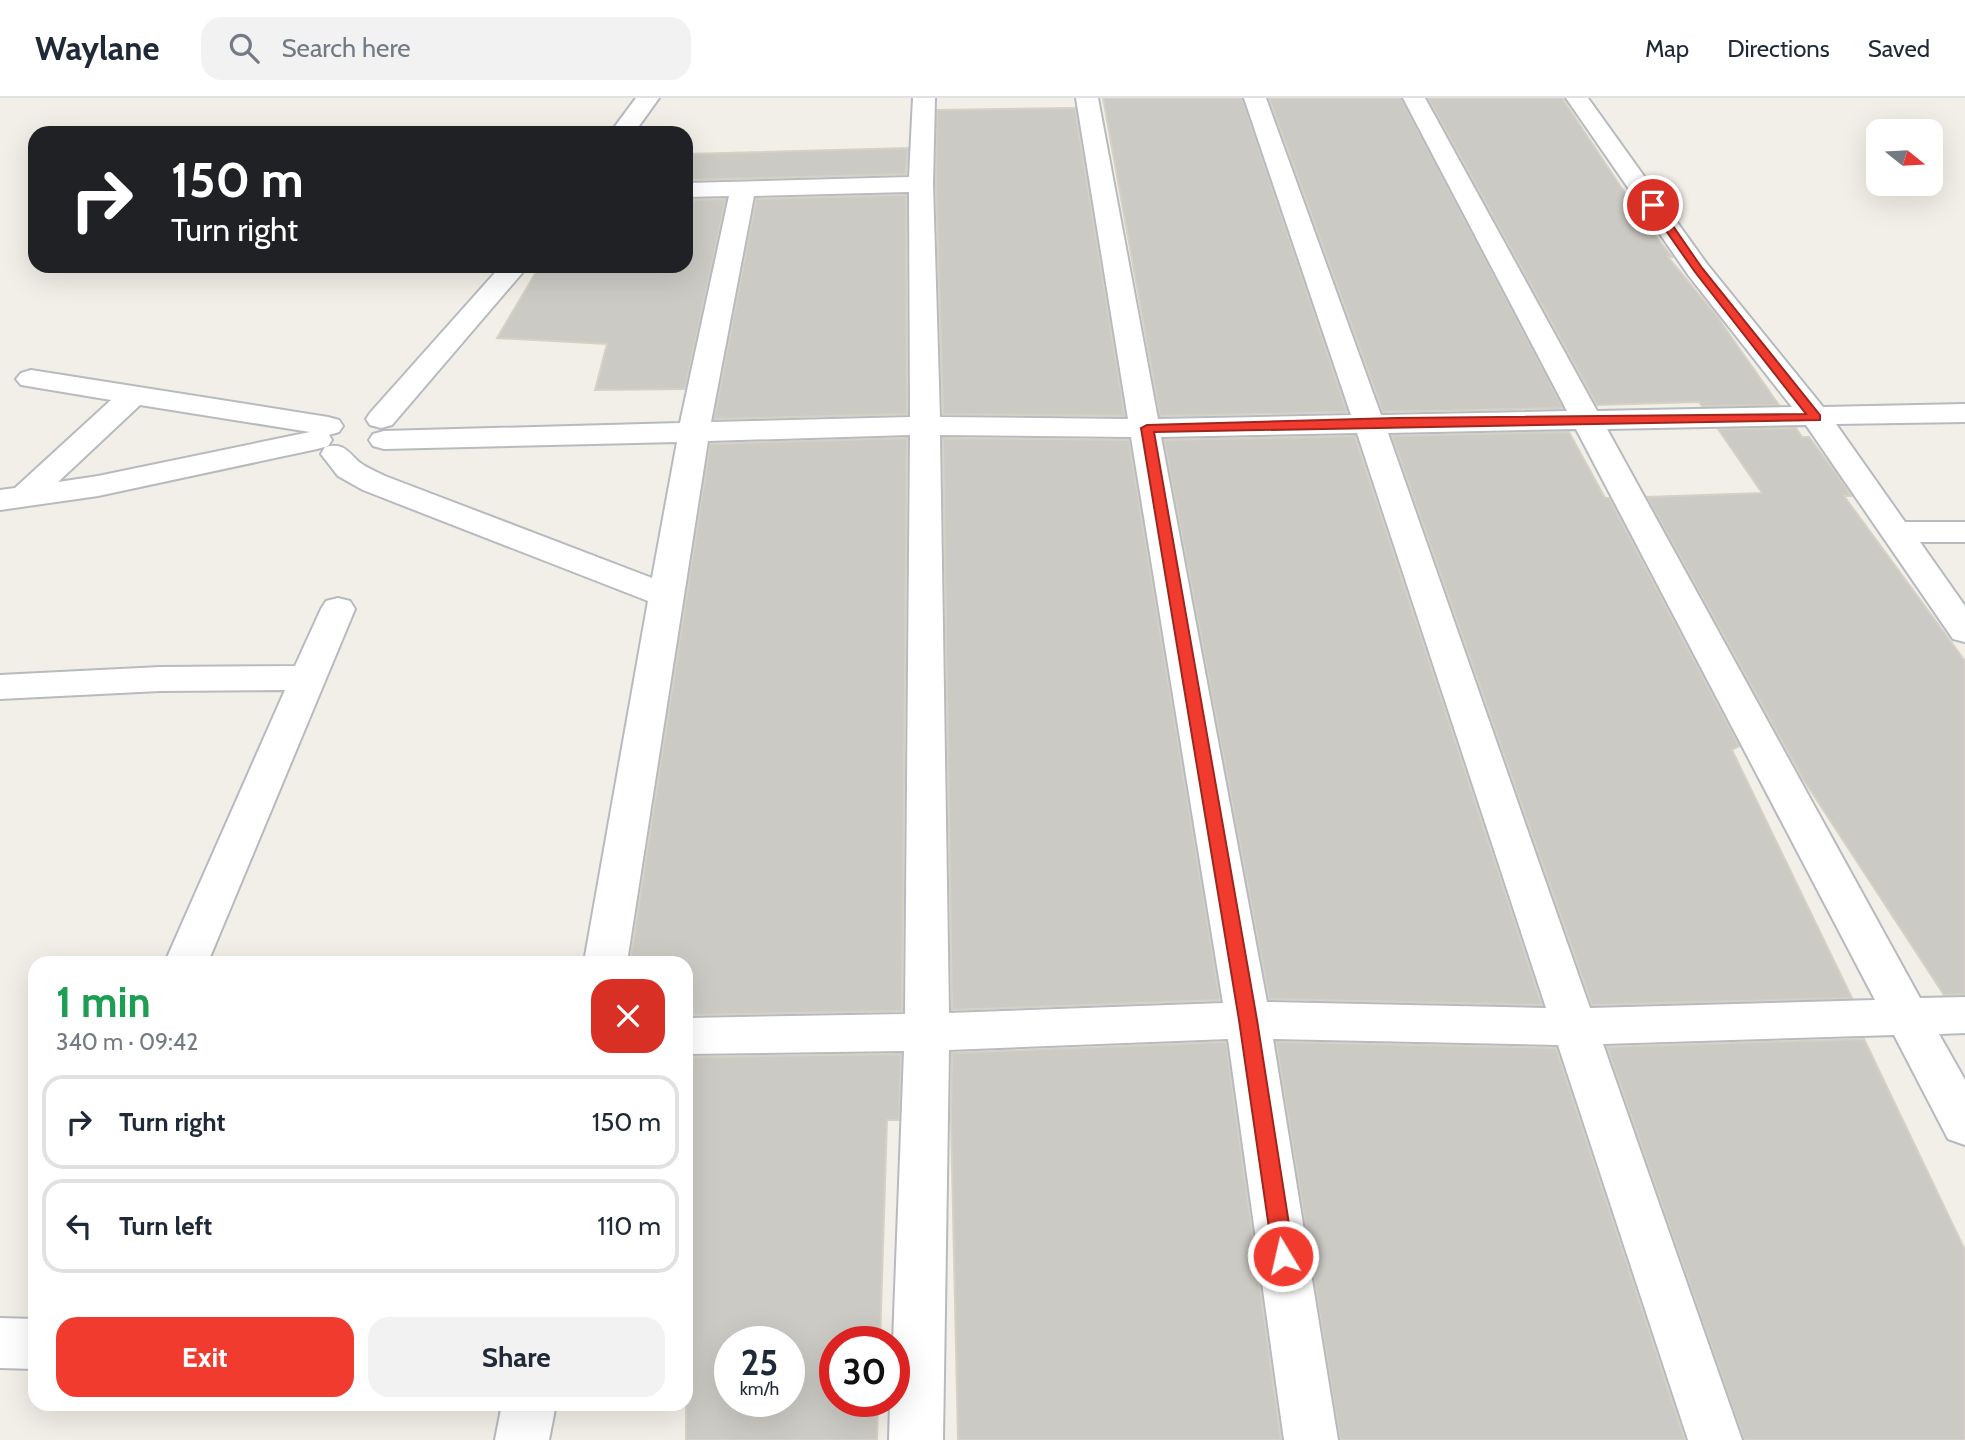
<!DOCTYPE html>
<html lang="en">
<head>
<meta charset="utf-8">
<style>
	body { margin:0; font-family:Cabin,sans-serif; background:#f2f2f3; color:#1f2937; height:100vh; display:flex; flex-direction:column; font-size:26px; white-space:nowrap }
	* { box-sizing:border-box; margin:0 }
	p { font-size:23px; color:#747a83 }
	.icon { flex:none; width:38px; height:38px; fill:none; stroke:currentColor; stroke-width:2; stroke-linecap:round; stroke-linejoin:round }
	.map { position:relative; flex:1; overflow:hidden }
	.panel { position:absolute; left:28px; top:858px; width:665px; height:455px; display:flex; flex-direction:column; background:#fff; border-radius:21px; box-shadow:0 7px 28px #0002 }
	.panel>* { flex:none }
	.banner { position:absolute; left:28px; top:28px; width:665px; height:147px; border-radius:21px; box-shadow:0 7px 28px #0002; background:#202124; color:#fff; overflow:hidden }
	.needle { width:46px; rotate:108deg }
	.fabs { position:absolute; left:1866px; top:21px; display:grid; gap:14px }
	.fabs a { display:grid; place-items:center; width:77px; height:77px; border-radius:14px; background:#fff; box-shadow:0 7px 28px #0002; font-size:35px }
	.speed { position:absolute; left:714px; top:1228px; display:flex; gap:14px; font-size:35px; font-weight:700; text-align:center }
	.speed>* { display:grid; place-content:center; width:91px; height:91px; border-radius:50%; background:#fff; box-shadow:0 7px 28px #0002; line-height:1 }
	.speed small { font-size:18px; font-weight:400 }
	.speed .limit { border:10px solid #d22; background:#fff; color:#111 }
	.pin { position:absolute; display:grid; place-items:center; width:60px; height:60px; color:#fff; margin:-30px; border:4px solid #fff; border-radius:50%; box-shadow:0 2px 7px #0007 }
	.me { position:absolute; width:77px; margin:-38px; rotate:351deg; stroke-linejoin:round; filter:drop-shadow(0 0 5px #0008) }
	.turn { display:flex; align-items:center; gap:24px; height:147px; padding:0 28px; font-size:32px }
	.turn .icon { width:91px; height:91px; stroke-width:2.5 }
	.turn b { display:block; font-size:49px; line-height:60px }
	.round { display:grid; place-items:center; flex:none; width:74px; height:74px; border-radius:21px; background:#f2f2f3 }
	.headline { display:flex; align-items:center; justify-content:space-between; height:119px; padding:0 28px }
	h1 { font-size:42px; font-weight:700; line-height:52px; color:#1e9e55 }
	.button { display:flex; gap:14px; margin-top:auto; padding:14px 28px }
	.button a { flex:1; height:80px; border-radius:21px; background:#f13b2e; color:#fff; font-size:28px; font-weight:700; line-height:80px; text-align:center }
	.button a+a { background:#f2f2f3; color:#1f2937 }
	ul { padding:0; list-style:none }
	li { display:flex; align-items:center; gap:21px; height:94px; margin:0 14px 10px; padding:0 14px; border:4px solid #e0e1e3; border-radius:21px }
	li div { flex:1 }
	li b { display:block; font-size:26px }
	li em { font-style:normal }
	header { display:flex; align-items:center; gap:42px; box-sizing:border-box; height:98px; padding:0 35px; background:#fff; border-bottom:2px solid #e0e1e3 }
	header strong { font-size:33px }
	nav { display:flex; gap:38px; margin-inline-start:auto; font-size:24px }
	.search { width:490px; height:63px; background:#f2f2f3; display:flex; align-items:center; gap:18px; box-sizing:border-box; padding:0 24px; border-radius:21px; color:#747a83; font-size:26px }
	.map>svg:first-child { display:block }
</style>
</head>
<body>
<header>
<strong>Waylane</strong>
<div class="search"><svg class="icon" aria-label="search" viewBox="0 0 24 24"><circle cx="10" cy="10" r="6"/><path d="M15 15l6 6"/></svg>Search here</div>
<nav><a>Map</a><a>Directions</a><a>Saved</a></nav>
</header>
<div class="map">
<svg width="1965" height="1342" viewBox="0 0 1965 1342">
	<rect width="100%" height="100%" fill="#f1efe7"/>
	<g fill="#cccac4" stroke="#d6d1c5" stroke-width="2" fill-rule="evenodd">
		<path d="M1103 0H1242L1347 314 1160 318Z"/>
		<path d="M1269 0H1401L1563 310 1383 314Z"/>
		<path d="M1428 0H1562L1639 116 1672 159H1668L1716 217 1779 307 1702 308 1699 304 1597 307Z"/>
		<path d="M1075 10 1125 318 943 316 936 86 937 12Z"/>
		<path d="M908 50 906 76 686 82V56Z"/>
		<path d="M906 97 907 316 714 321 756 101Z"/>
		<path d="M726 101 685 291 595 292 607 246 497 240 535 176 545 168H686V102Z"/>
		<path d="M1796 330 1802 339H1809L1838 378 1851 398H1844L1965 563V896L1944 897 1803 681 1647 399 1762 395 1718 331Z"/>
		<path d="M1569 334 1605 400H1609L1739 648 1732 652 1852 900 1592 907 1392 338Z"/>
		<path d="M1355 338 1542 907 1269 901 1164 342Z"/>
		<path d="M907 340 902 913 686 917V864H630L710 346Z"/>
		<path d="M943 340 1129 342 1220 902 952 912Z"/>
		<path d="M1864 941 1965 1152V1342H1744L1607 949Z"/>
		<path d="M1226 944 1281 1342H958L951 1022 952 955Z"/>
		<path d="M1276 944 1556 950 1685 1342H1340Z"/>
		<path d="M901 956 899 1022H887L880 1244H835V1304H878L877 1342H686V959ZM730 1244H789V1304H730Z"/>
	</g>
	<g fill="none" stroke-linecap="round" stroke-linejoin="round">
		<g stroke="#b7babe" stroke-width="4">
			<g id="minor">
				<path d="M636 0H659L634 35H610Z"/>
				<path d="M913 0H935L933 86 940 319 1128 321 1076 0H1098L1158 321 1351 317 1244 0H1266L1381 317 1567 313 1403 0H1425L1597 313 1792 309 1689 178 1566 0H1588L1707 166 1823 309 1965 306V324L1836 326 1905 424H1965V444H1920L1965 508V544L1953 541 1806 327 1607 331 1920 900 1965 899V935L1939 936 1965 982V1047L1948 1041 1894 937 1603 946 1742 1342H1688L1558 947 1273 941 1338 1342H1284L1228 941 949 952 943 1342H889L890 1304H894L893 1244 904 953 686 956V920L905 916 910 337 708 343 627 864H584L648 503 363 392 338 378 321 356 325 349C344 345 346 352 359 364 367 370 377 374 385 378L652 480 677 344 384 351 373 348 369 342 373 336 384 333 680 325 729 98 686 99V85L909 79ZM909 94 910 319 711 324 754 98ZM1576 331 1875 902 1590 910 1388 335ZM1357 335 1546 910 1267 904 1161 339ZM940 337 1131 339 1223 905 949 915Z"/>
				<path d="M501 168H528L392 327 381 330 370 327 366 321 370 315Z"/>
				<path d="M31 272 328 319 339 322 343 328 339 334 329 337 332 342 328 348 317 351 98 398 0 412V392L15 390 111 302 21 287 16 281 21 275ZM140 307 310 334 98 378 58 384Z"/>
				<path d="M338 500 350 503 355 511 208 864H165L285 592 160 593 0 601V577L160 569 295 568 321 511 326 503Z"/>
				<path d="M0 1220 35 1221V1271L0 1270Z"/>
				<path d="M502 1306H556L549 1342H495Z"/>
			</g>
		</g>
		<use href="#minor" fill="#fff" fill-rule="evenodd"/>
	</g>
	<path fill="#f13b2e" stroke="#9d261e" stroke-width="2" d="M1653 104 1657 105 1702 170 1820 317V322L1154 334 1257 922 1294 1158 1291 1165 1283 1168 1276 1165 1273 1158 1239 922 1141 330 1147 327 1396 320 1806 316 1695 174 1648 107Z"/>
</svg>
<div class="fabs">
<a><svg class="needle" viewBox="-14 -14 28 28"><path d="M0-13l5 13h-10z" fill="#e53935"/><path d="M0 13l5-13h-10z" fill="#747a83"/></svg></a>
</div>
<div class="speed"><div>25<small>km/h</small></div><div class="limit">30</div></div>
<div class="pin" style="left:1653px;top:107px;background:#d93025"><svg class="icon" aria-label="arrive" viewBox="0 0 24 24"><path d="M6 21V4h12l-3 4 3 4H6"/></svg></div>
<svg class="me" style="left:1283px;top:1158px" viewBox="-20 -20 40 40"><circle r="17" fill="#f13b2e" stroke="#fff" stroke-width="3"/><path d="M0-11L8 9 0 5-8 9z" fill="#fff"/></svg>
<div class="banner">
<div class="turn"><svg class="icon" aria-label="right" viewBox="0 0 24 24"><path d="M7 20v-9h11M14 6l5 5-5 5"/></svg><div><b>150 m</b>Turn right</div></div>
</div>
<section class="panel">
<div class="headline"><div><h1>1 min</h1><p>340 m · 09:42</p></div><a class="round" style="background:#d93025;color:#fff"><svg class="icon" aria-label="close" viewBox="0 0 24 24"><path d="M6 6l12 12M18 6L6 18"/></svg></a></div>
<ul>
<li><svg class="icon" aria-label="right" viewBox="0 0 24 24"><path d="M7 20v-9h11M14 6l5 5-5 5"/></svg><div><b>Turn right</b></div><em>150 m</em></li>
<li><svg class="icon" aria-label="left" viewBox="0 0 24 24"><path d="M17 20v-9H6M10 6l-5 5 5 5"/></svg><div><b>Turn left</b></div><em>110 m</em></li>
</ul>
<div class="button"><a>Exit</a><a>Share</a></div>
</section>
</div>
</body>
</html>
